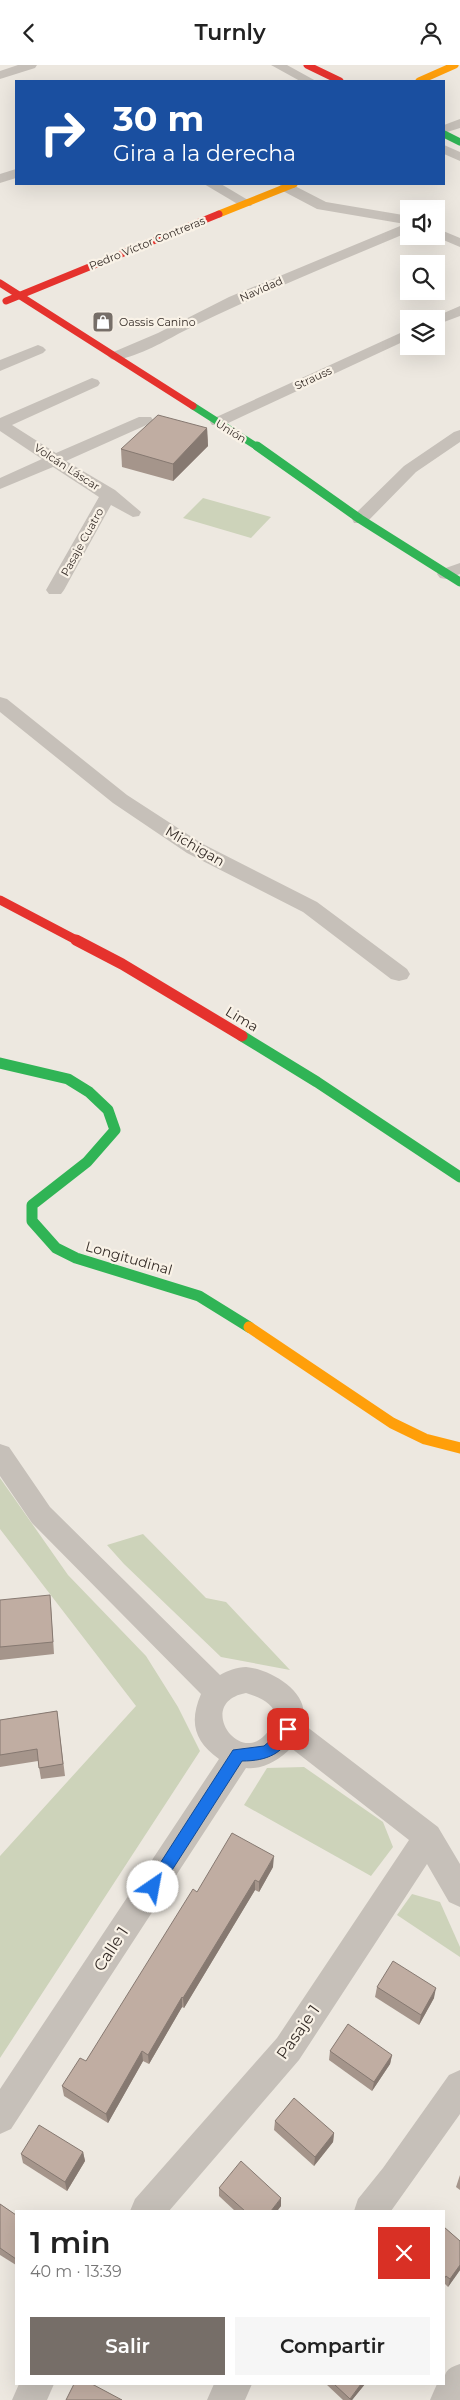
<!DOCTYPE html>
<html lang="es">
<head>
<meta charset="utf-8">
<style>
	body { margin:0; font-family:Montserrat,sans-serif; background:#f6f6f6; color:#222; height:100vh; display:flex; flex-direction:column; font-size:19px; white-space:nowrap }
	* { box-sizing:border-box; margin:0 }
	p { font-size:16px; color:#767676 }
	.icon { flex:none; width:28px; height:28px; fill:none; stroke:currentColor; stroke-width:2; stroke-linecap:round; stroke-linejoin:round }
	.map { position:relative; flex:1; overflow:hidden }
	.sheet { position:absolute; left:15px; top:2145px; width:430px; height:175px; display:flex; flex-direction:column; background:#fff; border-radius:0px; box-shadow:0 5px 20px #0002 }
	.sheet>* { flex:none }
	.top-card { position:absolute; left:15px; top:15px; width:430px; height:105px; border-radius:0px; box-shadow:0 5px 20px #0002; background:#1a4fa0; color:#fff; overflow:hidden }
	.controls { position:absolute; left:400px; top:135px; display:grid; gap:10px }
	.controls a { display:grid; place-items:center; width:45px; height:45px; border-radius:0px; background:#fff; box-shadow:0 5px 20px #0002; font-size:25px }
	.pin { position:absolute; display:grid; place-items:center; width:42px; height:42px; color:#fff; margin:-21px; border-radius:10px; box-shadow:0 2px 8px #0006 }
	.me { position:absolute; width:55px; margin:-28px; rotate:33deg; stroke-linejoin:round; filter:drop-shadow(0 0 4px #0008) }
	.turn { display:flex; align-items:center; gap:18px; height:105px; padding:0 15px; font-size:22px }
	.turn .icon { width:65px; height:65px; stroke-width:2.5 }
	.turn b { display:block; font-size:35px; line-height:42px }
	.round { display:grid; place-items:center; flex:none; width:52px; height:52px; border-radius:0px; background:#f6f6f6 }
	.summary { display:flex; align-items:center; justify-content:space-between; height:85px; padding:0 15px }
	h1 { font-size:30px; font-weight:600; line-height:38px }
	.action { display:flex; gap:10px; margin-top:auto; padding:10px 15px }
	.action a { flex:1; height:58px; border-radius:0px; background:#766e68; color:#fff; font-size:20px; font-weight:600; line-height:58px; text-align:center }
	.action a+a { background:#f6f6f6; color:#222 }
	header { display:flex; justify-content:space-between; align-items:center; height:65px; padding:0 15px; background:#fff; font-size:22px; font-weight:600 }
	.map>svg:first-child { display:block }
</style>
</head>
<body>
<header><svg class="icon" aria-label="back" viewBox="0 0 24 24"><path d="M15 5l-7 7 7 7"/></svg>Turnly<svg class="icon" aria-label="person" viewBox="0 0 24 24"><circle cx="12" cy="8" r="4"/><path d="M4 21q1-7 8-7t8 7"/></svg></header>
<div class="map">
<svg width="460" height="2335" viewBox="0 0 460 2335">
	<rect width="100%" height="100%" fill="#ede8e0"/>
	<g fill="#cdd3ba">
		<path d="M203 433 271 452 251 473 183 453Z"/>
		<path d="M0 1413 68 1510 146 1591 178 1642 200 1686 0 1993V1791L136 1641 0 1464Z"/>
		<path d="M143 1469 206 1533 226 1537 290 1605 221 1592 124 1499 107 1480Z"/>
		<path d="M304 1702 383 1757 393 1782 371 1811 244 1740 267 1703Z"/>
		<path d="M412 1829 440 1837 460 1882V1892L397 1850Z"/>
	</g>
	<g fill="none" stroke-linecap="round" stroke-linejoin="round">
		<g fill="#c6c0b9" fill-rule="evenodd">
			<path d="M18 0H37L35 3 0 14V6Z"/>
			<path d="M271 0H287L316 16H300Z"/>
			<path d="M460 54V63L444 68V60Z"/>
			<path d="M444 80 460 87V96L444 89Z"/>
			<path d="M16 104V113L0 118V109Z"/>
			<path d="M204 119H221L253 138 251 141H241Z"/>
			<path d="M281 119H291L326 137 409 151V167C331 200 253 231 178 269 164 277 125 298 111 294L108 291 111 288 158 268 229 232 405 159 317 144 281 125 279 122Z"/>
			<path d="M436 163 460 173V182L434 171H436Z"/>
			<path d="M460 241V251L436 260V254H430Z"/>
			<path d="M409 264V274L224 360H212L210 357 212 354Z"/>
			<path d="M38 280 43 282 46 285 43 288 0 306V295Z"/>
			<path d="M92 313 98 315 100 318 98 321 12 360 56 388 139 352H151L153 355 151 358 66 396 115 425 141 447 139 451 133 452 111 440 64 525 61 529H49L46 525 99 432 53 402 0 424V413L42 394 0 366V353Z"/>
			<path d="M460 365V377L416 407 366 458H354L352 454 354 450 404 401 454 367Z"/>
			<path d="M460 498V509L446 514 440 513 437 509 440 505Z"/>
			<path d="M0 632 7 634 127 730 201 778 317 837 407 904 410 909 407 914 399 916 391 914 303 847 187 788 113 738 0 647Z"/>
			<path d="M0 1379 9 1382 50 1442 220 1610C227 1606 237 1602 246 1602 270 1604 313 1628 302 1658L438 1762 460 1799V1842L449 1837 427 1799 299 1995 169 2146H130L135 2134 277 1973 409 1775 291 1683C279 1695 263 1705 246 1703L11 2064 0 2069V2024L219 1694C194 1676 189 1657 201 1629L32 1458 0 1411ZM246 1628C269 1635 287 1647 265 1670 237 1700 196 1637 246 1628Z"/>
			<path d="M460 2005V2049L391 2146H354L358 2134 383 2103 449 2010Z"/>
			<path d="M460 2299V2335H430L437 2319H444C444 2306 448 2303 460 2299Z"/>
			<path d="M19 2319H54L47 2335H12Z"/>
			<path d="M214 2319H252L245 2335H207Z"/>
		</g>
		<g stroke="#30b455" stroke-width="7">
			<path d="M444 69 460 77"/>
			<path d="M193 341 259 383"/>
		</g>
		<path stroke="#30b455" stroke-width="9" d="M257 381 360 454 460 517"/>
		<g stroke="#30b455" stroke-width="11">
			<path d="M242 971 317 1017 460 1112"/>
			<path d="M0 998 68 1014 89 1027 108 1045 115 1065 87 1097 32 1140V1156L56 1183 76 1193 199 1231 249 1262"/>
		</g>
		<g stroke="#ff9f0a" stroke-width="7">
			<path d="M419 16 455 0"/>
			<path d="M219 149 294 119"/>
		</g>
		<path stroke="#ff9f0a" stroke-width="11" d="M249 1262 392 1358 425 1374 460 1383"/>
		<g stroke="#e5322d" stroke-width="7">
			<path d="M307 0 340 16"/>
			<path d="M0 218 193 341"/>
			<path d="M6 236 219 149"/>
		</g>
		<path stroke="#e5322d" stroke-width="9" d="M0 835 78 876"/>
		<path stroke="#e5322d" stroke-width="11" d="M76 875 122 899 242 971"/>
	</g>
	<g fill="#a5958b">
		<path d="M207 363 208 381 173 416 122 402 121 384Z"/>
		<path d="M0 1535 51 1542 54 1589 0 1595Z"/>
		<path d="M57 1646 65 1711 41 1714 38 1696 0 1702V1655Z"/>
		<path d="M273 1802 259 1827 255 1825 184 1943 182 1942 149 1999 143 1996 108 2058 64 2031 62 2021 86 1996 197 1827Z"/>
		<path d="M377 1922 434 1933 419 1960 375 1932Z"/>
		<path d="M330 1986 392 1990 390 1999 372 2026 329 1995Z"/>
		<path d="M275 2056 334 2068 333 2077 314 2101 274 2065Z"/>
		<path d="M83 2087 85 2096 67 2126 23 2098 21 2089Z"/>
		<path d="M460 2110V2125L456 2122Z"/>
		<path d="M219 2123 281 2141 277 2146H235L219 2131Z"/>
		<path d="M0 2139 16 2150V2200L0 2190Z"/>
		<path d="M444 2162 460 2176V2205L448 2222 444 2218Z"/>
		<path d="M326 2319H365L352 2335H343Z"/>
	</g>
	<g fill="#867971">
		<path d="M207 363 208 381 173 416V399Z"/>
		<path d="M274 1791 273 1802 259 1827V1817Z"/>
		<path d="M255 1815V1825L184 1943 183 1933Z"/>
		<path d="M436 1923 434 1933 419 1960 421 1950Z"/>
		<path d="M182 1932V1942L149 1999 148 1990Z"/>
		<path d="M142 1986 143 1996 108 2058 106 2049Z"/>
		<path d="M392 1990 390 1999 372 2026 374 2017Z"/>
		<path d="M334 2068 333 2077 314 2101 315 2092Z"/>
		<path d="M83 2087 85 2096 67 2126 65 2117Z"/>
		<path d="M281 2133V2141L277 2146H271Z"/>
		<path d="M460 2200V2205L448 2222 450 2214Z"/>
		<path d="M361 2319H365L352 2335H350Z"/>
	</g>
	<g fill="#c0ada2" stroke="#867971">
		<path d="M158 350 207 363 173 399 121 384Z"/>
		<path d="M50 1530 53 1577 0 1582V1535Z"/>
		<path d="M57 1646 63 1699 39 1703 37 1684 0 1690V1655Z"/>
		<path d="M232 1768 274 1791 259 1817 255 1815 183 1933 182 1932 148 1990 142 1986 106 2049 62 2021 80 1993 86 1996 193 1824 197 1827Z"/>
		<path d="M393 1896 436 1923 421 1950 377 1922Z"/>
		<path d="M348 1959 392 1990 374 2017 330 1986Z"/>
		<path d="M294 2033 334 2068 315 2092 275 2056Z"/>
		<path d="M39 2060 83 2087 65 2117 21 2089Z"/>
		<path d="M241 2096 281 2133 271 2146H245L219 2123Z"/>
		<path d="M0 2139 16 2150V2194L0 2183Z"/>
		<path d="M444 2162 460 2176V2200L450 2214 446 2211 444 2214Z"/>
		<path d="M74 2319H92L122 2335H66Z"/>
		<path d="M334 2319H361L350 2334Z"/>
	</g>
	<path fill="#1a73e8" stroke="#114b97" d="M288 1658 293 1660 295 1664C284 1689 267 1696 242 1696L158 1827 153 1829 148 1827 146 1822 148 1817 233 1685 264 1681 279 1668 284 1660Z"/>
	<defs>
		<g id="shop-square" transform="scale(1.125)"><rect x="-9" y="-9" width="18" height="18" rx="4" fill="#766e68" stroke="#f9f2e7"/><path d="M-5-2.5h2.3a2.7 3.5 0 0 1 5.4 0H5L5.5 6h-11ZM-1.5-2.5h3a1.5 2.3 0 0 0-3 0Z" fill="#fff"/></g>
	</defs>
	<g fill-rule="evenodd">
		<use href="#shop-square" x="103" y="257"/>
	</g>
	<g text-anchor="middle" dominant-baseline="central" stroke-width="4.5" stroke-linejoin="round" paint-order="stroke">
		<g font-size="11" fill="#362d28" stroke="#f9f2e7">
			<text transform="translate(147 178) rotate(-22)">Pedro Víctor Contreras</text>
			<text transform="translate(261 224) rotate(-24)">Navidad</text>
			<text transform="translate(313 313) rotate(-25)">Strauss</text>
			<text transform="translate(231 366) rotate(32)">Unión</text>
			<text transform="translate(67 402) rotate(33)">Volcán Láscar</text>
			<text transform="translate(82 477) rotate(-61)">Pasaje Cuatro</text>
		</g>
		<g font-size="11" fill="#362d28" stroke="#f9f2e7" text-anchor="start">
			<text x="119" y="257">Oassis Canino</text>
		</g>
		<g font-size="14" fill="#362d28" stroke="#f9f2e7">
			<text transform="translate(195 781) rotate(30)">Michigan</text>
			<text transform="translate(242 954) rotate(31)">Lima</text>
			<text transform="translate(129 1193) rotate(16)">Longitudinal</text>
		</g>
		<g font-size="16" fill="#362d28" stroke="#f9f2e7">
			<text transform="translate(111 1884) rotate(-57)">Calle 1</text>
			<text transform="translate(298 1967) rotate(-55)">Pasaje 1</text>
		</g>
	</g>
</svg>
<div class="controls">
<a><svg class="icon" aria-label="sound" viewBox="0 0 24 24"><path d="M4 9h4l5-4v14l-5-4H4zM17 9q2 3 0 6"/></svg></a>
<a><svg class="icon" aria-label="search" viewBox="0 0 24 24"><circle cx="10" cy="10" r="6"/><path d="M15 15l6 6"/></svg></a>
<a><svg class="icon" aria-label="layers" viewBox="0 0 24 24"><path d="M12 4l9 5-9 5-9-5zM3 14l9 5 9-5"/></svg></a>
</div>
<div class="pin" style="left:288px;top:1664px;background:#d93025"><svg class="icon" aria-label="arrive" viewBox="0 0 24 24"><path d="M6 21V4h12l-3 4 3 4H6"/></svg></div>
<svg class="me" style="left:153px;top:1822px" viewBox="-20 -20 40 40"><circle r="19" fill="#fff"/><path d="M0-13L10 11 0 6-10 11z" fill="#1a73e8"/></svg>
<div class="top-card">
<div class="turn"><svg class="icon" aria-label="right" viewBox="0 0 24 24"><path d="M7 20v-9h11M14 6l5 5-5 5"/></svg><div><b>30 m</b>Gira a la derecha</div></div>
</div>
<section class="sheet">
<div class="summary"><div><h1>1 min</h1><p>40 m · 13:39</p></div><a class="round" style="background:#d93025;color:#fff"><svg class="icon" aria-label="close" viewBox="0 0 24 24"><path d="M6 6l12 12M18 6L6 18"/></svg></a></div>
<div class="action"><a>Salir</a><a>Compartir</a></div>
</section>
</div>
</body>
</html>
